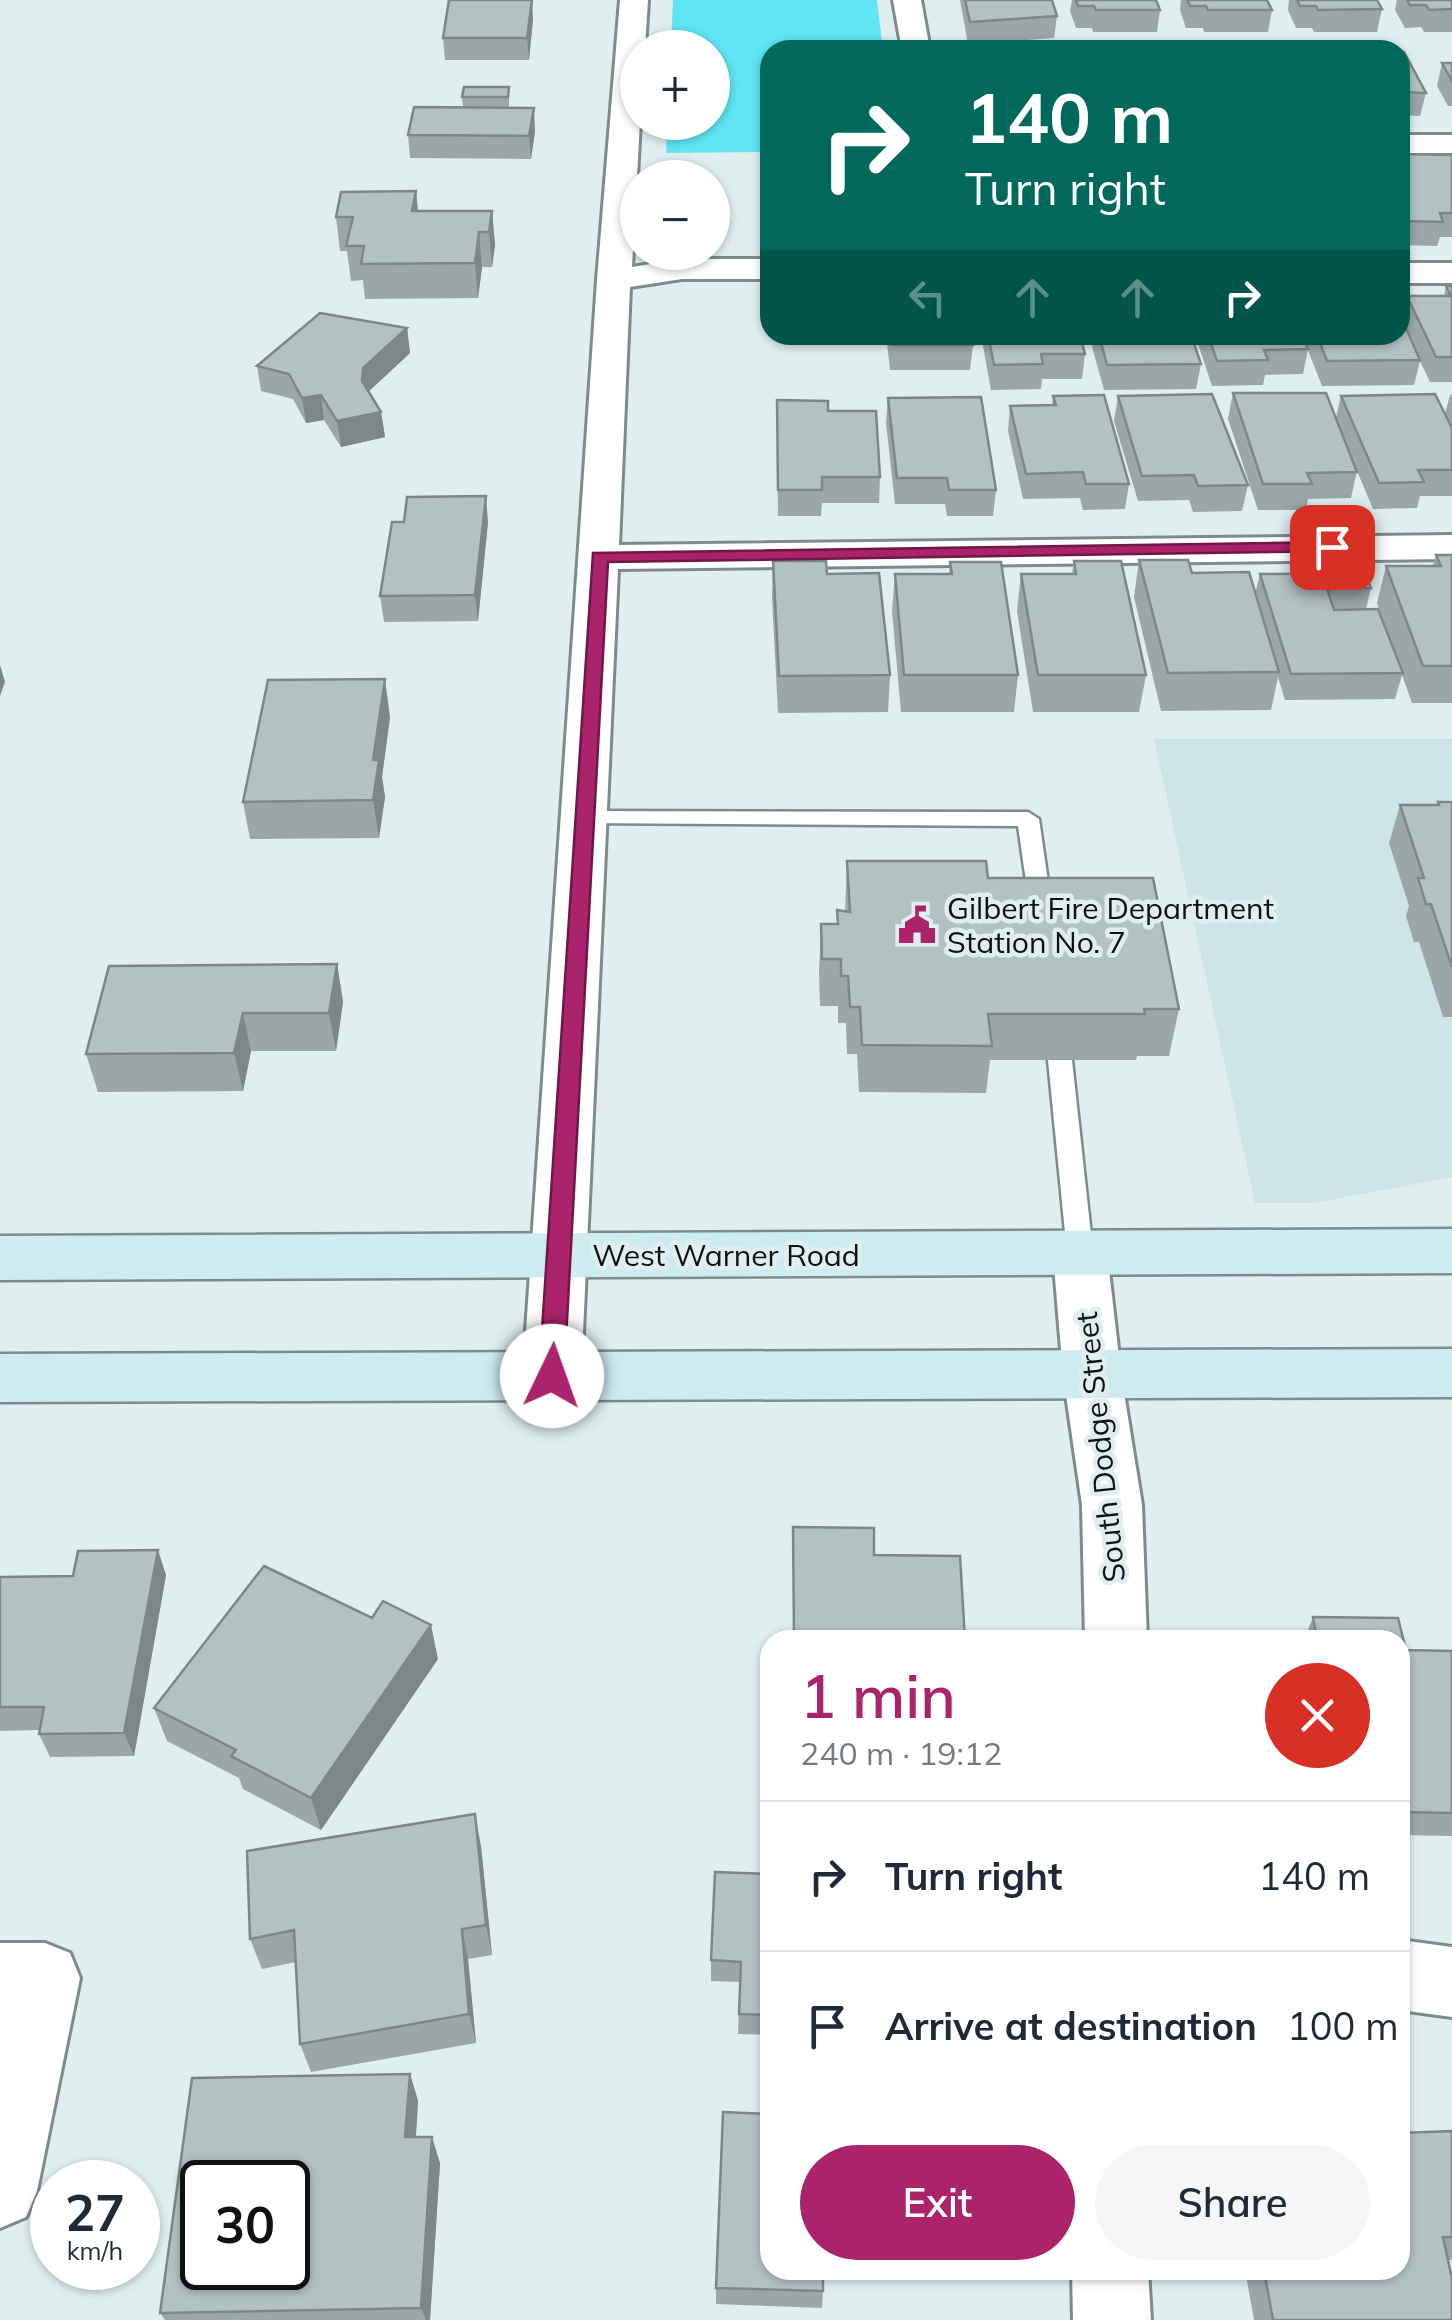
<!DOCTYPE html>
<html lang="en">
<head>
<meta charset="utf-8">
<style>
	body { margin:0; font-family:Mulish,sans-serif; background:#f6f6f7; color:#1f2937; height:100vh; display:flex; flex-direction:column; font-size:38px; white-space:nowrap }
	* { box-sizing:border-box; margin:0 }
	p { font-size:32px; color:#747a83 }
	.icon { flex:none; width:55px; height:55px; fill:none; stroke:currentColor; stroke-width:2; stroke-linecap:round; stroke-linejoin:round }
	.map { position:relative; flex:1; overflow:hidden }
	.sheet { position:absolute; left:760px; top:1630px; width:650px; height:650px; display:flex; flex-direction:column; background:#fff; border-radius:30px; box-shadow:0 2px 8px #0004 }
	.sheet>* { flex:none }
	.top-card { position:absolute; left:760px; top:40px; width:650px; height:305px; border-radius:30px; box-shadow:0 2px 8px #0004; background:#00695c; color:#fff; overflow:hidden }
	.fabs { position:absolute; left:620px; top:30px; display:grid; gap:20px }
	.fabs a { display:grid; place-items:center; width:110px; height:110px; border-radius:50%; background:#fff; box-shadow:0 2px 8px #0004; font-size:50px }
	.speed { position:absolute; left:30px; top:2160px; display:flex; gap:20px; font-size:50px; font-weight:700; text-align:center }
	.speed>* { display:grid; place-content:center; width:130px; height:130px; border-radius:50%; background:#fff; box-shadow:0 2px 8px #0004; line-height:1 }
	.speed small { font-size:25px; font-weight:400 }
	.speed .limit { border:5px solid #111; border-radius:15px; background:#fff; color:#111 }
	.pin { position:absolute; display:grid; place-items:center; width:85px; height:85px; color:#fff; margin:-42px; border-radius:20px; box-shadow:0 5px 15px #0006 }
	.me { position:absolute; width:110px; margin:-55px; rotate:3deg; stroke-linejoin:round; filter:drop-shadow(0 0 8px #0008) }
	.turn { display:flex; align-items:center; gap:35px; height:210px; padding:0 40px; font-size:45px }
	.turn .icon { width:130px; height:130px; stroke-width:2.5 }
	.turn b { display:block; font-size:70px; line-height:85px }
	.lanes { display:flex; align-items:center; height:95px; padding:0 40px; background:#0003; justify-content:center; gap:50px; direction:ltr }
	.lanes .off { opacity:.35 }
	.round { display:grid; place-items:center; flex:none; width:105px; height:105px; border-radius:52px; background:#f6f6f7 }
	.headline { display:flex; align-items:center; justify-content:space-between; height:170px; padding:0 40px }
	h1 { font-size:60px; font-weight:600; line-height:75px; color:#ab246b }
	.cta { display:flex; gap:20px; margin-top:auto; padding:20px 40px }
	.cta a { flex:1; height:115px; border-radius:60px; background:#ab246b; color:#fff; font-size:40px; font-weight:600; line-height:115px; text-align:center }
	.cta a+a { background:#f6f6f7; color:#1f2937 }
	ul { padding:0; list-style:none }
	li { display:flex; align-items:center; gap:30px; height:150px; padding:0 40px; border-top:2px solid #e0e1e3 }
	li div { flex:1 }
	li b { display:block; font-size:38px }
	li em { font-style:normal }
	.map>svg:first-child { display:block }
</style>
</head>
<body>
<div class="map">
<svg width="1452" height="2320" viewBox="0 0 1452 2320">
	<rect width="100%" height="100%" fill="#e0eef0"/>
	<path fill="#cde5e7" d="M1154 739H1452V1177L1314 1203H1255Z"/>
	<path fill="#5fe5f3" d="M673 0H877L883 50H770V152L666 153 667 123 712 122V48L671 47Z"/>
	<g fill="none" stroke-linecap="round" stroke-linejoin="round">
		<g stroke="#7e8b8c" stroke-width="5">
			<g id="lane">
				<path d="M584 811 1028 812 1039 819 1052 909 1041 916 1030 909 1018 826 576 823 573 818 576 813Z"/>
				<path d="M1060 1051 1072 1060 1093 1253 1089 1260H1071L1067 1253 1048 1060Z"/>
			</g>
		</g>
		<g stroke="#7e8b8c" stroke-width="6">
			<g id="street">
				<path d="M620 0H648L645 48H638L640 122 632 267 682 259H770V279H682L630 287 619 545 1452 535V559L618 569 581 1376 572 1392 552 1399 532 1392 523 1376 597 280Z"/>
				<path d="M893 0H921L930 50H902Z"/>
				<rect x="1400" y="135" width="52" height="18"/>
				<rect x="1400" y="263" width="52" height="20"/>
				<path d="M1080 1232 1099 1238 1107 1253 1121 1374 1142 1505 1147 1640H1085L1082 1505 1063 1374 1053 1253 1061 1238Z"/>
				<path d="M1400 1940 1452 1947V2017L1400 2010Z"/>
				<path d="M0 1943H45L70 1953 80 1978 37 2191 26 2217 0 2228Z"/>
				<path d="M1072 2270H1148L1151 2320H1073Z"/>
			</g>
		</g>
		<g stroke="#7e8b8c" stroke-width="5">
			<g id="secondary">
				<path d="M1452 1229V1273L0 1280V1236Z"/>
				<path d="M1452 1349V1397L0 1402V1354Z"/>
			</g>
		</g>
		<use href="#lane" fill="#fff" fill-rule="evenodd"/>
		<use href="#street" fill="#fff" fill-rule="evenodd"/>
		<use href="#secondary" fill="#cdecef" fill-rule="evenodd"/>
	</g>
	<g fill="#9ba6a8">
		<path d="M960 0H1052L1057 16 1054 38 968 44Z"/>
		<path d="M1072 0H1156L1160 10 1157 32H1093L1092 28H1076L1070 11Z"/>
		<path d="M1181 0H1267L1272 10 1268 32H1204L1203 28H1186L1180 10Z"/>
		<path d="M1289 0H1377L1382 9 1377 32H1314L1312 28H1296L1288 10Z"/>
		<path d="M1397 0H1452V32H1424L1421 27 1405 28 1395 10Z"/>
		<path d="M533 19 529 60H445L443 38Z"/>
		<path d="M1400 51 1426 93 1420 116 1400 115Z"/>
		<path d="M1442 63H1452V106H1448L1437 86Z"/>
		<path d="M509 87V107L535 131 531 159 410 158 408 135 463 107 462 97Z"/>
		<path d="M1400 154 1452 155V237H1440L1437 246 1400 245Z"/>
		<path d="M416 191 418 211H492L495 245 492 267H482L478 298 365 299 363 280 351 281 347 251H340L336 217Z"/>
		<path d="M1446 286H1452V382H1430L1420 361 1414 385 1322 386 1302 335H1400L1401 319 1407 296H1444Z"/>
		<path d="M407 328 410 353 368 392 381 412 385 437 341 447 324 420 306 423 293 399 261 391 257 366Z"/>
		<path d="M886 335H971L973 345 970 370H890Z"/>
		<path d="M981 335H1080L1085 354 1082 379H1042L1041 389 991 390Z"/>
		<path d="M1092 335H1191L1201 364 1196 389 1104 390 1091 343Z"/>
		<path d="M1195 335H1302L1308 349 1303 374 1265 375 1263 385 1212 386Z"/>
		<path d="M1233 393 1336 417 1341 396 1445 414 1450 395H1452V496H1420L1417 508 1373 509 1357 471 1351 498 1308 499 1306 510H1258L1228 419Z"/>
		<path d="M1053 396 1129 484 1125 509 1083 510 1080 498 1023 499 1008 431 1010 406 1052 405Z"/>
		<path d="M1118 396 1248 485 1242 511 1193 512 1189 500 1138 501 1114 421Z"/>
		<path d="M888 398 996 490 993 516H947L945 504H895L886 423Z"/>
		<path d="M828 411 880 477 879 503H822L821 516H778L777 426Z"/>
		<path d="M404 522H488L478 621 384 622 380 596Z"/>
		<path d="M1436 555H1452V703H1412L1402 675 1395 699 1285 700 1278 677 1271 710 1161 711 1134 597 1139 560 1192 573 1255 594 1260 574 1371 588 1366 609 1386 629 1377 603 1386 566H1433Z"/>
		<path d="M773 561 827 574 890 675 888 712 778 713 772 598Z"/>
		<path d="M1074 561 1146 675 1139 712H1033L1017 611 1021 574H1072Z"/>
		<path d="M950 562 1018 675 1014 712H901L892 611 895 574H949Z"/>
		<path d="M390 717 382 777 385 797 379 838 250 839 243 802Z"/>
		<path d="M1438 802H1452V1017H1443L1419 942H1414L1406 916 1409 906 1389 843 1400 805H1437Z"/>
		<path d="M847 861 988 878 1179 1009 1169 1056H1137L1136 1060H990L986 1093 859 1092 857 1054H847L846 1023H838V1006H820L819 971 821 924H837V910L845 912Z"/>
		<path d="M337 964 343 1002 336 1051H251L243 1091 98 1092 86 1054Z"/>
		<path d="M793 1527 874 1555 965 1640H793Z"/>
		<path d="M166 1575 134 1756 50 1757 39 1734 40 1730 0 1731V1577Z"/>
		<path d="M1313 1617 1398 1618 1406 1650 1452 1651V1836L1400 1835V1640H1304Z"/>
		<path d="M438 1659 321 1830 243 1789 239 1778 167 1741 154 1708Z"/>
		<path d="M481 1846 492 1955 468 1959 476 2043 311 2072 300 2044 296 1962 262 1969 250 1939Z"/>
		<path d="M770 1874V2035L738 2034 740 1982 711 1981V1960Z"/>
		<path d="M410 2074 418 2101 416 2137 440 2163 430 2320H165L160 2313Z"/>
		<path d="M1452 2131V2260H1448L1452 2320H1254L1245 2270H1400Z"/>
		<path d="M716 2288 823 2291 822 2308 716 2304Z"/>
	</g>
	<g fill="#7e8788">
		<path d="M532 0 533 19 529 60 527 38Z"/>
		<path d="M534 108 535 131 531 159 529 136Z"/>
		<path d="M416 191 419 225 412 211Z"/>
		<path d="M492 211 495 245 492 267 489 232Z"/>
		<path d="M479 232 482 267 478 298 475 263Z"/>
		<path d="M407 328 410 353 366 394 362 381 363 368Z"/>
		<path d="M321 395 324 420 306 423 302 398Z"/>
		<path d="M381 412 385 437 341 447 337 421Z"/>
		<path d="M486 496 488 522 478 621 475 595Z"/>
		<path d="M0 665 5 682 0 696Z"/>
		<path d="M385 679 390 717 382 777 385 797 379 838 373 800V760Z"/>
		<path d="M337 964 343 1002 336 1051 329 1013Z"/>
		<path d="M243 1013 251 1051 243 1091 234 1053Z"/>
		<path d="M158 1550 166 1575 134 1756 124 1733Z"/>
		<path d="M431 1625 438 1659 321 1830 311 1798Z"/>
		<path d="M475 1814 481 1846 492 1955 486 1925Z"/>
		<path d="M462 1929 468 1959 476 2043 469 2014Z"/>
		<path d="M410 2074 418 2101 414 2163 405 2137Z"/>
		<path d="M432 2137 440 2163 430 2320H426L421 2308Z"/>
	</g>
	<g fill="#b4c1c3" stroke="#7e8788" stroke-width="2.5" fill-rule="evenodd">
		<path d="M449 0H532L527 38H443Z"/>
		<path d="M965 0H1052L1057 16 970 22Z"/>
		<path d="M1076 0H1156L1160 10H1096L1094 6H1078Z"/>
		<path d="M1187 0H1267L1272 10H1208L1206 6H1190Z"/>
		<path d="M1297 0H1377L1382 9 1318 10 1316 6H1300Z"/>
		<path d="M1407 0H1452V9L1429 10 1426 5H1410Z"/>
		<path d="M1232 45 1233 49 1255 50H1195L1193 46Z"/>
		<path d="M1308 45H1346L1348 48 1377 50H1310Z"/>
		<path d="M975 48 1042 50H975Z"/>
		<path d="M1400 51 1404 52 1426 93 1400 92Z"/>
		<path d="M1442 63H1452V81Z"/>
		<path d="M464 87H509L508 97H462Z"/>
		<path d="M414 107 534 108 529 136 408 135Z"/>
		<path d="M1400 154 1452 155V213H1440L1443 222 1401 221Z"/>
		<path d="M416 191 412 211H492L489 232H479L475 263 361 264 364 246H346L353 217H336L341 192Z"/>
		<path d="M1446 286H1452V357H1436L1407 296H1451Z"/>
		<path d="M320 313 407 328 363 368 362 381 381 412 337 421 321 395 302 398 289 374 257 366Z"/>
		<path d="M1400 315 1420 360 1327 361 1317 335H1400Z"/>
		<path d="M891 335H971L973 345H892Z"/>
		<path d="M988 335H1080L1085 354H1041L1043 364 994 365Z"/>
		<path d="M1099 335H1191L1201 364 1107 365Z"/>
		<path d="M1208 335H1302L1308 349 1264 350 1268 360 1217 361Z"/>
		<path d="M1233 393H1326L1357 472 1307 473 1312 484H1263Z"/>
		<path d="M1212 394 1248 485 1198 486 1194 475 1142 476 1118 396Z"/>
		<path d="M1435 394 1452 428V470H1418L1424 482 1379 483 1341 396Z"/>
		<path d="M1104 395 1129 484H1086L1083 472 1026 474 1010 406 1056 405 1053 396Z"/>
		<path d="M981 397 996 490H949L947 478H897L888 398Z"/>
		<path d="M777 400 828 401V411H876L880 477H822V490H778Z"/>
		<path d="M486 496 475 595 380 596 392 522H404L407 497Z"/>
		<path d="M1436 555H1452V666H1423L1386 566H1441Z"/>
		<path d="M1139 560H1188L1192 573 1249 572 1279 672 1168 673Z"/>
		<path d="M773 561H826L827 574 879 573 890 675 779 676Z"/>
		<path d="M1074 561H1121L1146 675H1038L1021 574H1076Z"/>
		<path d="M950 562H1001L1018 675H904L895 574H952Z"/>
		<path d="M1365 573 1371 588 1327 589 1334 610 1378 609 1403 673 1291 674 1260 574Z"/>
		<path d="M385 679 373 760H379L373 800 243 802 268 680Z"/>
		<path d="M1438 802H1452V967L1431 904H1426L1418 878H1424L1400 805H1439Z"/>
		<path d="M847 861H986L988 878H1153L1179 1009H1144L1145 1014H988L992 1046 862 1045 860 1007H850L848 976H841V959H822L821 924H838L837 910 850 912Z"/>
		<path d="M337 964 329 1013H243L234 1053 86 1054 109 966Z"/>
		<path d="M793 1527 874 1528V1555L960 1556 965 1640H888V1636L794 1635Z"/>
		<path d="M158 1550 124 1733 39 1734 44 1707H0V1577L73 1576 78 1551Z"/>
		<path d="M264 1566 372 1618 383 1601 431 1625 311 1798 231 1756 236 1750 154 1708Z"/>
		<path d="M1313 1617 1398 1618 1406 1650 1452 1651V1813L1400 1812V1640H1317Z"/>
		<path d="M475 1814 486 1925 462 1929 469 2014 300 2044 294 1930 250 1939 247 1851Z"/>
		<path d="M715 1872 770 1874V2015L739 2014 741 1962 711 1960Z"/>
		<path d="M410 2074 405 2137H432L421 2308 160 2313 192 2078ZM202 2182H288V2268H202Z"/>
		<path d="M723 2112 770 2114V2270H823V2291L716 2288Z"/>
		<path d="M1452 2131V2237H1443L1452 2279V2320H1273L1264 2270H1400V2133Z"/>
	</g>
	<path fill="#ab246b" stroke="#6f1746" stroke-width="2.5" d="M1332 542 1341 547 1338 551 608 562 564 1376 561 1383H543L539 1376 593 553Z"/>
	<defs>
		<g id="civic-bare" transform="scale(3)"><path d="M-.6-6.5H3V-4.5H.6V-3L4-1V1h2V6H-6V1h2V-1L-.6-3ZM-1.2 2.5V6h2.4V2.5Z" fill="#ab246b" stroke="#e0eef0" stroke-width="2.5" paint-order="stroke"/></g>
	</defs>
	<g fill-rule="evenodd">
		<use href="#civic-bare" x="917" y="925"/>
	</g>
	<g text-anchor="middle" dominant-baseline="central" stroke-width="9" stroke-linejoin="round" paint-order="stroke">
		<g font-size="30" fill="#0c1112" stroke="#e0eef0" text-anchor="start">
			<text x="947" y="908">Gilbert Fire Department<tspan x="947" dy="34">Station No. 7</tspan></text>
		</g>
		<g font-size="30" fill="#0c1112" stroke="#e0eef0">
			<text x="726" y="1255">West Warner Road</text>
			<text transform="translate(1100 1447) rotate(-96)">South Dodge Street</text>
		</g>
	</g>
</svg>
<div class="fabs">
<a>+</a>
<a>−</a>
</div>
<div class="speed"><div>27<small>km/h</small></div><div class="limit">30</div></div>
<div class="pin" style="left:1332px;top:547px;background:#d93025"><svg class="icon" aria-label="arrive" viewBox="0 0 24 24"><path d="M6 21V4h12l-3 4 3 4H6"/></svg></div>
<svg class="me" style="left:552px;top:1376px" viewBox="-20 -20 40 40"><circle r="19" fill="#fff"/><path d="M0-13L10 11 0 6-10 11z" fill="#ab246b"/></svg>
<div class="top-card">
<div class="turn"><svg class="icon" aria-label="right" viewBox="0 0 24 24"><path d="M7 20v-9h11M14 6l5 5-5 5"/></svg><div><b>140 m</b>Turn right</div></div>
<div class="lanes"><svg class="icon off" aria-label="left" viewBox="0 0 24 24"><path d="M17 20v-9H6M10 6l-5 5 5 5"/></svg><svg class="icon off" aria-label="ahead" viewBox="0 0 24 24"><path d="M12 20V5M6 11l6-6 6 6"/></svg><svg class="icon off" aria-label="ahead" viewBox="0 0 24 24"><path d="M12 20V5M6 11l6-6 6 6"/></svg><svg class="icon" aria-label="right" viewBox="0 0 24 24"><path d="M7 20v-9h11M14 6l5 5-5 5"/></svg></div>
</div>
<section class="sheet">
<div class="headline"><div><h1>1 min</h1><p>240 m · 19:12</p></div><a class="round" style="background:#d93025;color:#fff"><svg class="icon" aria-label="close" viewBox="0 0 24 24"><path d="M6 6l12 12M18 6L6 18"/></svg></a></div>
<ul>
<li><svg class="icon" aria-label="right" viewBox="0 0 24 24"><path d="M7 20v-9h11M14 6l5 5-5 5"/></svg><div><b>Turn right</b></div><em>140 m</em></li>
<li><svg class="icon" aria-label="arrive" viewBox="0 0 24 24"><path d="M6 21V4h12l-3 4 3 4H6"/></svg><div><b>Arrive at destination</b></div><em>100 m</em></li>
</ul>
<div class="cta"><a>Exit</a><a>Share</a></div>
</section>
</div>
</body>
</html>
